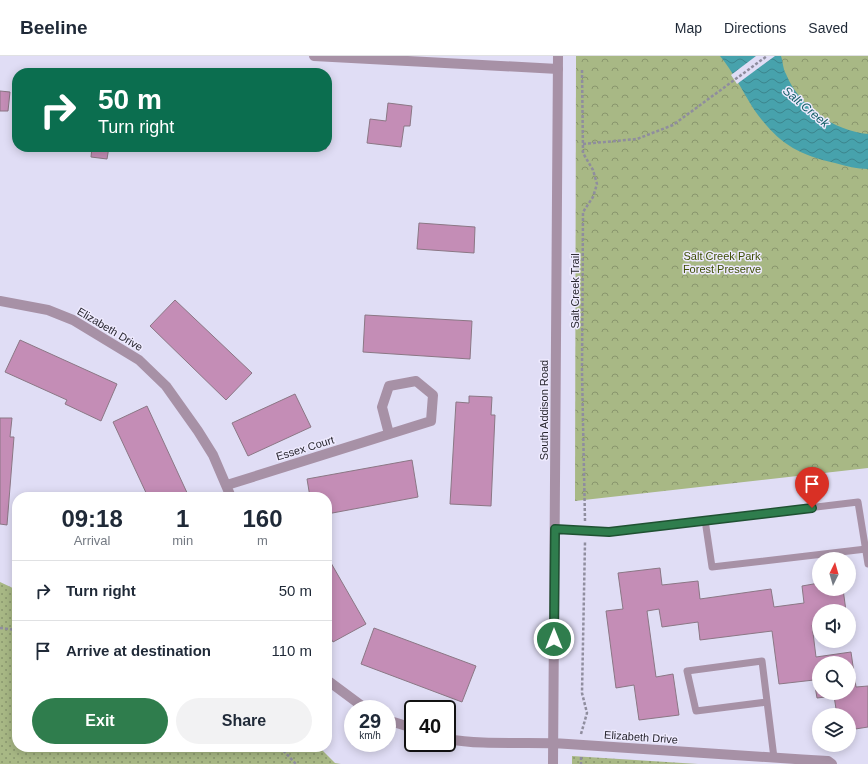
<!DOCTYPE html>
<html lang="en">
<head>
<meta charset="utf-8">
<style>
	body { margin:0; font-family:Arial,sans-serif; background:#f2f2f3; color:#1f2937; height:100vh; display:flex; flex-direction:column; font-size:15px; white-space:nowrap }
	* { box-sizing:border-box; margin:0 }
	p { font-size:13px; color:#747a83 }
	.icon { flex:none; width:22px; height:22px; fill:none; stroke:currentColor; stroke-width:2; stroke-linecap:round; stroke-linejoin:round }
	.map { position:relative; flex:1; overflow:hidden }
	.drawer { position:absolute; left:12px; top:436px; width:320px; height:260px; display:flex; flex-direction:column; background:#fff; border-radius:16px; box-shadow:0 2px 10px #0003 }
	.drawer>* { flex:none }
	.banner { position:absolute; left:12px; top:12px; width:320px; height:84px; border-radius:16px; box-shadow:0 2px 10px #0003; background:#0b6e4f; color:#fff; overflow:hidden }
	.needle { width:26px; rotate:5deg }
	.fabs { position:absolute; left:812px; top:496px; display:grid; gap:8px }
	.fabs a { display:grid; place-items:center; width:44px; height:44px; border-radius:50%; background:#fff; box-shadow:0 2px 10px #0003; font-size:20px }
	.speed { position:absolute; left:344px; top:644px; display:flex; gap:8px; font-size:20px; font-weight:700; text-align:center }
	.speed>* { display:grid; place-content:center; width:52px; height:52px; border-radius:50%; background:#fff; box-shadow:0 2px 10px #0003; line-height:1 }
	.speed small { font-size:10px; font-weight:400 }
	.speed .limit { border:2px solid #111; border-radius:6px; background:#fff; color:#111 }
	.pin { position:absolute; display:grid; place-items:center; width:34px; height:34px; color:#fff; margin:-41px -17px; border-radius:50% 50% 50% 0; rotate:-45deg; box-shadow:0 0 4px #0007 }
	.pin .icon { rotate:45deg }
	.me { position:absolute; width:44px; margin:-22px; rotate:0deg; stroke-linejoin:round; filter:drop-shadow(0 0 3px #0008) }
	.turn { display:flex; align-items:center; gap:14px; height:84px; padding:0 20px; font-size:18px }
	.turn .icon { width:52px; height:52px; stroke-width:2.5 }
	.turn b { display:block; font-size:28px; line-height:34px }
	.eta { display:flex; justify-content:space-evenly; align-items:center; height:68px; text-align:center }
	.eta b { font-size:24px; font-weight:600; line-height:28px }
	.action { display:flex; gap:8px; margin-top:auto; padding:8px 20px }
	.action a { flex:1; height:46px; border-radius:24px; background:#2f7d4d; color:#fff; font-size:16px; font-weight:600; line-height:46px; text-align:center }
	.action a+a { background:#f2f2f3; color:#1f2937 }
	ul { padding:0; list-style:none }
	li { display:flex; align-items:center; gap:12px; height:60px; padding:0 20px; border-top:1px solid #e0e1e3 }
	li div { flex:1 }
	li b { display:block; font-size:15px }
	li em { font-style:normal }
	header { display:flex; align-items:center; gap:24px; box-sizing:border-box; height:56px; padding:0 20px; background:#fff; border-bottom:1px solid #e0e1e3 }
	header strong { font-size:19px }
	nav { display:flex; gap:22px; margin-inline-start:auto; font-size:14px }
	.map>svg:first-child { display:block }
</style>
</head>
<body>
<header>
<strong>Beeline</strong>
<nav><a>Map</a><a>Directions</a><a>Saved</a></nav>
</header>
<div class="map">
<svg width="868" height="708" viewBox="0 0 868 708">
	<defs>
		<pattern id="grass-dots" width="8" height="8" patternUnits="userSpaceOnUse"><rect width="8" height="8" fill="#a8b885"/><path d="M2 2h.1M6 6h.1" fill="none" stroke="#89966d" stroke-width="1.8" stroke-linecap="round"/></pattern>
		<pattern id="park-crowns" width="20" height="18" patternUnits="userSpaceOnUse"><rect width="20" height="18" fill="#a8b885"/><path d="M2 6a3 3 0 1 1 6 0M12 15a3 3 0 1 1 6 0" fill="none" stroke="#89966d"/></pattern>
		<pattern id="water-waves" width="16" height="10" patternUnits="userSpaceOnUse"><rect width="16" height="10" fill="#47a2ac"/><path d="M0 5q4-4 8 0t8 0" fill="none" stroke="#3b848c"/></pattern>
	</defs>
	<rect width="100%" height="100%" fill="#e0ddf5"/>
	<g fill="url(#grass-dots)">
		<path d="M0 526 17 534V691H319L335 707 341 708H0Z"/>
		<path d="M572 700 698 708H572Z"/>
	</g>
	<path fill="url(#park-crowns)" d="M576 0H868V412L575 445Z"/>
	<path fill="url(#water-waves)" d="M720 0H781C783 6 783 13 786 18 799 50 834 75 868 78V113C857 113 846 110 835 107 795 98 777 86 753 52 742 34 733 16 720 0Z"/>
	<path fill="#e0ddf5" d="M756 0H775L737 28 731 19Z"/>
	<g fill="#c48db6" stroke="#8b7785" fill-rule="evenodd">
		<path d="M0 35 10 36 8 55H0Z"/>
		<path d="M388 47 412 50 410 70H404L401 91 367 87 370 63 386 65Z"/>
		<path d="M92 91H109L107 103 91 101Z"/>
		<path d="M295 91H326V93Z"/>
		<path d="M419 167 475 171 474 197 417 193Z"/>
		<path d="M175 244 252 317 226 344 150 270Z"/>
		<path d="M365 259 472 265 470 303 363 296Z"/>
		<path d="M20 284 117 328 101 365 65 348 67 344 5 316Z"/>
		<path d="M295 338 311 371 248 400 232 367Z"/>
		<path d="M469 340 492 341 491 359H495L491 450 450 448 456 346 469 347Z"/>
		<path d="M147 350 189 441H148L113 366Z"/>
		<path d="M0 362H12L10 381H14L7 469 0 468Z"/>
		<path d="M412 404 418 441 327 458V441H310L307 423Z"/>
		<path d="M327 500 366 568 333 586 327 575Z"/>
		<path d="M660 512 662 529 698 525 700 543 771 533 774 551 804 547 802 530 819 527V533H843L846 555H819V568L812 569 816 601 851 596 856 631 868 630V671L849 674V659H837L834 640 817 642 814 624 779 628 772 575 700 584 698 566 662 571 659 553 647 555 656 621 673 618 679 659 639 664 634 629 616 632 606 555 623 553 618 517ZM819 607H849V637H819Z"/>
		<path d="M374 572 476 610 462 646 361 608Z"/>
	</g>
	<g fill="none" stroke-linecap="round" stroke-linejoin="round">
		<g stroke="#8f8d9e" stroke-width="2.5" stroke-dasharray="3 2" stroke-linecap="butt">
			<path d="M582 14 583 97 593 114 597 128 593 141 583 156 582 316 585 465"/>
			<path d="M583 88 637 83 673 69 767 0"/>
			<path d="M0 572 17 574"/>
			<path d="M581 678 587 657 582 637 585 486"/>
			<path d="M280 691 296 708"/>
			<path d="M581 701V708"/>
		</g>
		<g stroke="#a791a6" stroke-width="7">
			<path d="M705 464 712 511 866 493"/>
			<path d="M555 473 609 476 858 446 868 508"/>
			<path d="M767 646 696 655 687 615 762 605 774 702"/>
		</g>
		<g stroke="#a791a6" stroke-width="10">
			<path d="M314 0 558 13"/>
			<path d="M0 245 48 254 73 264 139 304 166 330 198 375 213 399 231 441"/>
			<path d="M227 429 431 365 433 339 416 325 389 330 382 351 389 378"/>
			<path d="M327 624 366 653"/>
			<path d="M387 664 413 672"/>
			<path d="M447 683C487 690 528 685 568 688 654 693 741 700 828 705L832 708"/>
		</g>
		<path stroke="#a791a6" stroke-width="10" d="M553 708 558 0"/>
	</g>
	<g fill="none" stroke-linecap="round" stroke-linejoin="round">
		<g stroke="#1f5132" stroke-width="10">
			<path id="route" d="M554 583 555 473 609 476 812 452"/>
		</g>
		<use href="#route" stroke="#2f7d4d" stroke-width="7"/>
	</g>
	<g text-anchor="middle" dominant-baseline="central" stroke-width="3" stroke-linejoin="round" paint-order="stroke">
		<g font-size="11" fill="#3d4e04" stroke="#eeeafe">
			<text x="722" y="200">Salt Creek Park<tspan x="722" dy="13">Forest Preserve</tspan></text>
		</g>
		<g font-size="11" fill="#292730" stroke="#eeeafe">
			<text transform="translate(575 235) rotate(-90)">Salt Creek Trail</text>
			<text transform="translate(110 273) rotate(31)">Elizabeth Drive</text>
			<text transform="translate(544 354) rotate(-90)">South Addison Road</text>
			<text transform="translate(305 392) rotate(-17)">Essex Court</text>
			<text transform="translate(641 681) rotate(4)">Elizabeth Drive</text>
		</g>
		<g font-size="12" font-style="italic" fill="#156168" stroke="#eeeafe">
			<text transform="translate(806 51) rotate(40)">Salt Creek</text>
		</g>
	</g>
</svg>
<div class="fabs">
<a><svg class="needle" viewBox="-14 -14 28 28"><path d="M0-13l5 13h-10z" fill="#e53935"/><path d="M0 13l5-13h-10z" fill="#747a83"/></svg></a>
<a><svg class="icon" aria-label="sound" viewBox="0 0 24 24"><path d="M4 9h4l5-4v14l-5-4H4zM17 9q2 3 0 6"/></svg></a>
<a><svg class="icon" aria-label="search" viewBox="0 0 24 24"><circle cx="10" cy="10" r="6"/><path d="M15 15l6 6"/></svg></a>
<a><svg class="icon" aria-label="layers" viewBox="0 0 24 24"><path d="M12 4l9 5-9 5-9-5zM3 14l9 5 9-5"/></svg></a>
</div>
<div class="speed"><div>29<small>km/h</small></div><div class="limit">40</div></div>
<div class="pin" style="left:812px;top:452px;background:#d93025"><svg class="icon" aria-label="arrive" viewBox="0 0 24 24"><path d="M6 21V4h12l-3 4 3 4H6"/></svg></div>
<svg class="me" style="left:554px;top:583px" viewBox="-20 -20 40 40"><circle r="17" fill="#2f7d4d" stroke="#fff" stroke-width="3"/><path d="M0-11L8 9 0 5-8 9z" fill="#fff"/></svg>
<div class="banner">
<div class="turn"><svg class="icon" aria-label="right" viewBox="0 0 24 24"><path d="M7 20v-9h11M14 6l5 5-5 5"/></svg><div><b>50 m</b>Turn right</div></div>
</div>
<section class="drawer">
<div class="eta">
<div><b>09:18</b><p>Arrival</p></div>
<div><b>1</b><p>min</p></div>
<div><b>160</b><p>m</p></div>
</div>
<ul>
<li><svg class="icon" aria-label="right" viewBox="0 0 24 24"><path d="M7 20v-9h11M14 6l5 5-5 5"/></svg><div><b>Turn right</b></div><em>50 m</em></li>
<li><svg class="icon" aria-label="arrive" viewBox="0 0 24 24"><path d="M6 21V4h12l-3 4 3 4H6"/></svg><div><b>Arrive at destination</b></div><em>110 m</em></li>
</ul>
<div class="action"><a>Exit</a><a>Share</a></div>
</section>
</div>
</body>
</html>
